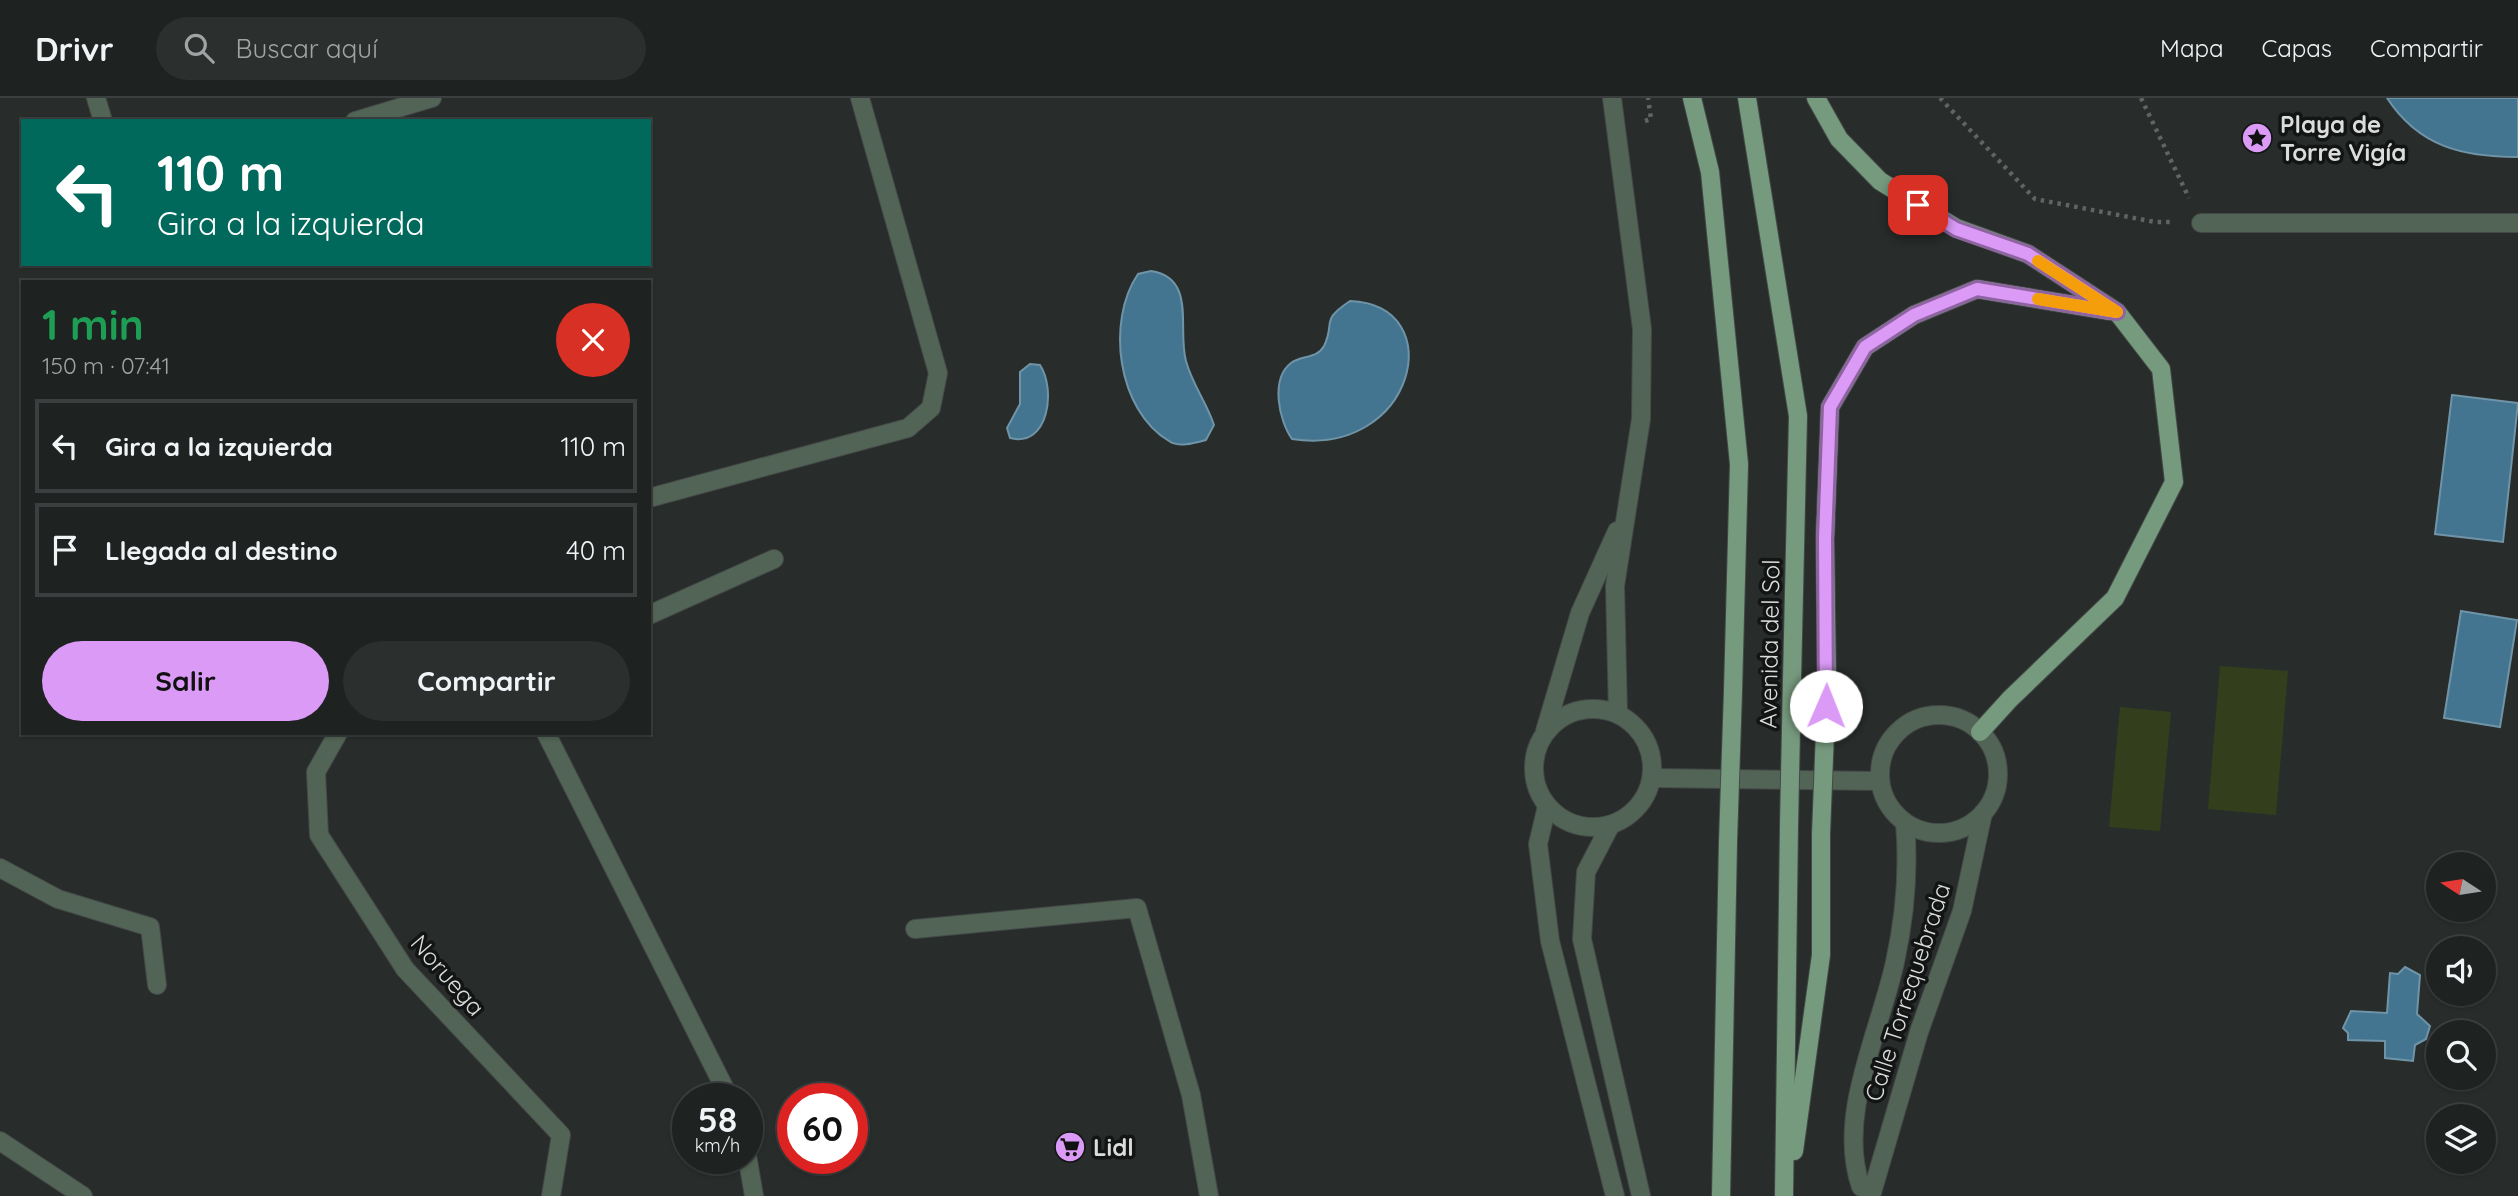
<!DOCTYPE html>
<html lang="es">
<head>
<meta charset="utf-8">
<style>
	body { margin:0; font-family:Quicksand,sans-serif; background:#2b2f2e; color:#f1f3f6; height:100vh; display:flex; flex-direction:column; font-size:26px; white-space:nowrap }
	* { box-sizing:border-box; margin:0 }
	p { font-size:23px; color:#a1a4a5 }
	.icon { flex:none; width:38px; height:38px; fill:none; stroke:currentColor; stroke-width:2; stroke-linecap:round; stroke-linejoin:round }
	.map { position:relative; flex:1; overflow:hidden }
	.sheet { position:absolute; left:21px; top:182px; width:630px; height:455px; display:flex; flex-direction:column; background:#1e2221; border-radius:0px; box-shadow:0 2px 5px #0004,0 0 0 2px #3c3f3f }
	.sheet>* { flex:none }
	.banner { position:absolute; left:21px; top:21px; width:630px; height:147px; border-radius:0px; box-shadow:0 2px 5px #0004,0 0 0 2px #3c3f3f; background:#00695c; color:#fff; overflow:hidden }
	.needle { width:46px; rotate:282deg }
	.buttons { position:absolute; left:2426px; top:754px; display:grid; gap:14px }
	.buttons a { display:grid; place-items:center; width:70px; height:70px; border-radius:50%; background:#1e2221; box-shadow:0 2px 5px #0004,0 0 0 2px #3c3f3f; font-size:35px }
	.speed { position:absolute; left:672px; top:985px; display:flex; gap:14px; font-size:35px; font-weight:700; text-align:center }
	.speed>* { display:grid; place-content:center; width:91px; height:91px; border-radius:50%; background:#1e2221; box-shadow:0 2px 5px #0004,0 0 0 2px #3c3f3f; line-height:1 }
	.speed small { font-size:18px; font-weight:400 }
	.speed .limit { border:10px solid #d22; background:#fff; color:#111 }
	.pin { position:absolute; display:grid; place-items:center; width:60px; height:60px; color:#fff; margin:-30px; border-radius:14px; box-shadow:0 4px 10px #0006 }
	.me { position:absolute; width:77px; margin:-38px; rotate:1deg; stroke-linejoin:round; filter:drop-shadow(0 0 5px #0008) }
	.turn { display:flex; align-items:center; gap:24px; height:147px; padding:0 21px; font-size:32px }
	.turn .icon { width:91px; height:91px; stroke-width:2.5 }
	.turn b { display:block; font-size:49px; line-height:60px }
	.round { display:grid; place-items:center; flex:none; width:74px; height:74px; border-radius:37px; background:#2b2f2e }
	.overview { display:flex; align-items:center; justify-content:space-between; height:119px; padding:0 21px }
	h1 { font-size:42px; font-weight:700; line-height:52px; color:#1e9e55 }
	.primary-button { display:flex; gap:14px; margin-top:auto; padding:14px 21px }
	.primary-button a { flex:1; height:80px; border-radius:42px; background:#da9af6; color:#111; font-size:28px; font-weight:700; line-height:80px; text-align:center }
	.primary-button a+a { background:#2b2f2e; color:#f1f3f6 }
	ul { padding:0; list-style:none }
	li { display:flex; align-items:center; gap:21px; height:94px; margin:0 14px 10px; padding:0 7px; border:4px solid #3c3f3f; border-radius:0px }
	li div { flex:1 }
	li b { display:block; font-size:26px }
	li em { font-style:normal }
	header { display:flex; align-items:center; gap:42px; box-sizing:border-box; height:98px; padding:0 35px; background:#1e2221; border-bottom:2px solid #3c3f3f }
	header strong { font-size:33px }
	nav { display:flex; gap:38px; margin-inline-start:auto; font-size:24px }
	.search { width:490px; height:63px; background:#2b2f2e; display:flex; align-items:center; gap:18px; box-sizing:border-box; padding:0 24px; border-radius:38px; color:#a1a4a5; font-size:26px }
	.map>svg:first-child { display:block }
</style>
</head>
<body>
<header>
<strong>Drivr</strong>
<div class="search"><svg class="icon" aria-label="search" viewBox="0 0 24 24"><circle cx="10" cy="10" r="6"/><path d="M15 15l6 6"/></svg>Buscar aquí</div>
<nav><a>Mapa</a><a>Capas</a><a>Compartir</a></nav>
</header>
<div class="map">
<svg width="2518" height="1098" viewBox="0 0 2518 1098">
	<rect width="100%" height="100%" fill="#282d2c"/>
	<g fill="#333f1c">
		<path d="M2220 568 2288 573 2276 717 2208 711Z"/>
		<path d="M2120 609 2171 614 2160 733 2109 729Z"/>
	</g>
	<g fill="#437590" stroke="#7094a7" stroke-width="2">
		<path d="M2387 0H2518V59C2463 59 2419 49 2387 0Z"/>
		<path d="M1151 173C1197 180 1177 231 1186 263 1192 286 1207 305 1214 327L1206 342C1195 345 1179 350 1169 343 1117 312 1106 223 1138 176Z"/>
		<path d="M1350 203C1452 207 1414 360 1292 341 1279 323 1270 281 1291 265 1301 257 1317 261 1324 248 1336 223 1319 224 1350 203Z"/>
		<path d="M1030 266 1040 267C1056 291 1049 350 1010 340L1007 330 1020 306V274Z"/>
		<path d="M2452 297 2518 305 2503 444 2435 436Z"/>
		<path d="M2461 513 2517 522 2500 629 2444 620Z"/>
		<path d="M2405 869 2420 877 2417 916 2430 928 2426 941 2415 947 2413 963 2385 960V943L2348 942V935L2343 930 2351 913 2387 915 2390 875 2398 876Z"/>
	</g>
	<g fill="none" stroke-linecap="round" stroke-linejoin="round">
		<g stroke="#444948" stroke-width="20">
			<path id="lane" d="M915 831 1137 810 1191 997 1209 1098"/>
		</g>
		<g stroke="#444948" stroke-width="20">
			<g id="street">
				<path d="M96 0 103 23"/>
				<path d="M1612 0 1642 231 1641 321 1615 488 1618 616"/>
				<path d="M355 23 432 0"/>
				<path d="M2201 125H2518"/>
				<path d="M649 400 908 330 931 310 938 275 860 0"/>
				<path d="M649 517 774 461"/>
				<circle cx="1593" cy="670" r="59"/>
				<circle cx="1939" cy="676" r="59"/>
				<path d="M1545 633 1580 515 1617 433"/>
				<path d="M338 635 316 674 319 737 405 871 561 1037 551 1098"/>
				<path d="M546 635 730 1001"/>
				<path d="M1652 680 1880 683"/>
				<path d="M1547 708 1538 746 1550 843 1615 1098"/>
				<path d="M1610 728 1586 774 1582 841 1641 1098"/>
				<path d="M0 770 58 801 150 829 157 887"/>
				<path d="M0 1043 83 1098"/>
				<path d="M747 1057 754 1098"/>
				<path d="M1872 1086 1861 1089C1836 1018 1880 934 1895 864 1905 818 1909 772 1905 725"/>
				<path d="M1871 1098 1919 934 1962 813 1983 715"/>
			</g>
		</g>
		<g stroke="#444948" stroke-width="20">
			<g id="primary">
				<path d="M1692 0 1710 74 1739 366 1733 593"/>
				<path d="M1747 0 1798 318 1792 582"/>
				<path d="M1816 0 1839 41 1880 83 1956 130 2028 156 2117 214 2161 271 2174 384 2115 500 2010 601 1980 634"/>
				<path d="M1827 583 1825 441 1830 309 1865 249 1914 217 1977 191 2110 213"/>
				<path d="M1794 1053 1821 857V736"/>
				<path d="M1721 1098 1728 744"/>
				<path d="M1784 1098 1789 728"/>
			</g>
		</g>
		<g stroke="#606564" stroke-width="4.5" stroke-dasharray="3.5 5" stroke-linecap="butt">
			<path d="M1940 0 2035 101 2155 124H2173"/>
			<path d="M2141 0 2189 100"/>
			<path d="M1645 23 1651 21 1648 0"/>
		</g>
		<use href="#lane" stroke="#526456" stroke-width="18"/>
		<use href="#street" stroke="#526456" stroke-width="18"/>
		<use href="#primary" stroke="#769a7e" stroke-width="18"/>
		<g stroke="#444948" stroke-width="20" stroke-linecap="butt">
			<g id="primary-bridge">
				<path d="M1789 728 1792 582"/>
				<path d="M1821 736 1827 583"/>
				<path d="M1728 744 1733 593"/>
			</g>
		</g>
		<use href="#primary-bridge" stroke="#769a7e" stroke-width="18"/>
	</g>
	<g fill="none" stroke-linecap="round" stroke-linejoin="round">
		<g stroke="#8e64a0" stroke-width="18">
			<path id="route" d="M1826 608 1825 441 1830 309 1865 249 1914 217 1977 191 2117 214 2028 156 1956 131 1918 107"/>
		</g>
		<use href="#route" stroke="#da9af6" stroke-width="12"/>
		<path stroke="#f59e0b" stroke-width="12" d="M2038 163 2117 214 2038 201"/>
	</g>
	<defs>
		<g id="sight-disc" transform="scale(1.575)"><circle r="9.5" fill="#da9af6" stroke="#121514"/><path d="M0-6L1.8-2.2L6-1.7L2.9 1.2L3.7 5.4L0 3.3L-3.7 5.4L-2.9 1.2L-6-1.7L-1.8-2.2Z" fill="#111"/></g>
		<g id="supermarket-disc" transform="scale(1.575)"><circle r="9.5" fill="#da9af6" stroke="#121514"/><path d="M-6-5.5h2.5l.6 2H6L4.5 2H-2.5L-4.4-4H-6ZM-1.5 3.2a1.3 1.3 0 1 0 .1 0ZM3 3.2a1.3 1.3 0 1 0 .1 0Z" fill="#111"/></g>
	</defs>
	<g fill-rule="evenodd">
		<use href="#sight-disc" x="2257" y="40"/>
		<use href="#supermarket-disc" x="1070" y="1049"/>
	</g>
	<g text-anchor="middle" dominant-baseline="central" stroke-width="7" stroke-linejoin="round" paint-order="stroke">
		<g font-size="24" font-weight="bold" fill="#dadddc" stroke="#121514" text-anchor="start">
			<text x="2280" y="26">Playa de<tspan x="2280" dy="28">Torre Vigía</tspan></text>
			<text x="1093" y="1049">Lidl</text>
		</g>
		<g font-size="24" fill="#dadddc" stroke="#121514">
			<text transform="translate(1769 546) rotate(-89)">Avenida del Sol</text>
			<text transform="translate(448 877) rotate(49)">Noruega</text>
			<text transform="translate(1907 894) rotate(-72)">Calle Torrequebrada</text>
		</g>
	</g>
</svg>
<div class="buttons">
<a><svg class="needle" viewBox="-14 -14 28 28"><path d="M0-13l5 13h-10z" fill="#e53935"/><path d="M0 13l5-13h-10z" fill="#a1a4a5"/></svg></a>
<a><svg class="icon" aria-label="sound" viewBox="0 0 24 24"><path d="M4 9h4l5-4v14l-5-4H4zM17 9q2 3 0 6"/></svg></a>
<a><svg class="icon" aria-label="search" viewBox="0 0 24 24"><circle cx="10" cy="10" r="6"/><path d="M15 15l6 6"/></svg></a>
<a><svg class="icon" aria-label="layers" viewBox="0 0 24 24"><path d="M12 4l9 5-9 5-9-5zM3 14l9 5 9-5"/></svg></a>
</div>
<div class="speed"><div>58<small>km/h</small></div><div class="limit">60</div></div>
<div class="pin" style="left:1918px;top:107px;background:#d93025"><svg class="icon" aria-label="arrive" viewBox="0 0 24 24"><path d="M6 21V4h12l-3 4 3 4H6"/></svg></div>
<svg class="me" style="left:1826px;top:608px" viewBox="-20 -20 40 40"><circle r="19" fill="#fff"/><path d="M0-13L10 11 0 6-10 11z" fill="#da9af6"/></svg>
<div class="banner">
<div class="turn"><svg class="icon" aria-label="left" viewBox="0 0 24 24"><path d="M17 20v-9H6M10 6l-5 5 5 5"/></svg><div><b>110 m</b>Gira a la izquierda</div></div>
</div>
<section class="sheet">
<div class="overview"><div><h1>1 min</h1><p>150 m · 07:41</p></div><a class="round" style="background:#d93025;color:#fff"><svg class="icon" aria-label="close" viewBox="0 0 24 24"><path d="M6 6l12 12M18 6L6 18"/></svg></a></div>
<ul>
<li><svg class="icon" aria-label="left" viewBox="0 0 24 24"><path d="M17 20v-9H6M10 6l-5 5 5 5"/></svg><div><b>Gira a la izquierda</b></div><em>110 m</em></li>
<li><svg class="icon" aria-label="arrive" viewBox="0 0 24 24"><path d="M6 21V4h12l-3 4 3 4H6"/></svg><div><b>Llegada al destino</b></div><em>40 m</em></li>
</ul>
<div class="primary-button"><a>Salir</a><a>Compartir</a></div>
</section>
</div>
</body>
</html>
